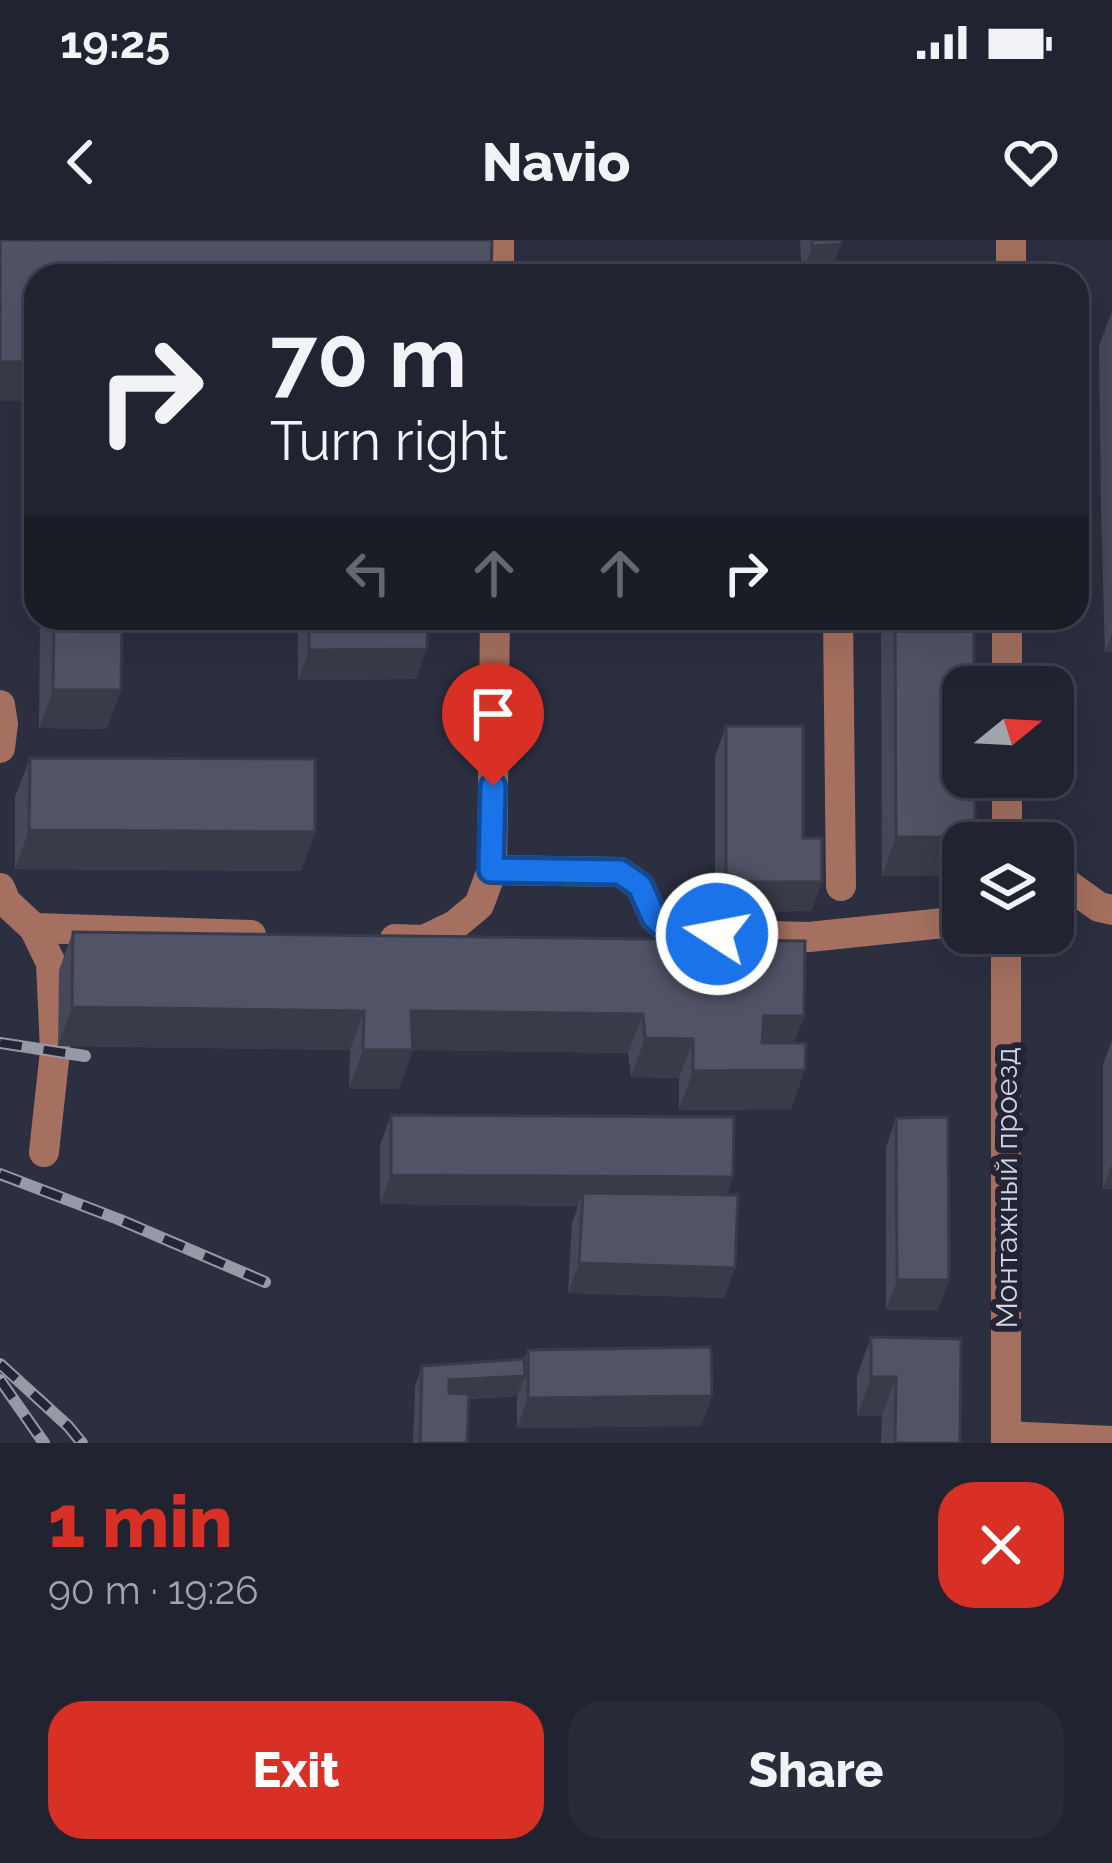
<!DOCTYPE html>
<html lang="en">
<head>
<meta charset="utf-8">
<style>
	body { margin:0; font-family:Raleway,sans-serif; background:#292b38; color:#f1f3f6; height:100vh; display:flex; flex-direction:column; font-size:45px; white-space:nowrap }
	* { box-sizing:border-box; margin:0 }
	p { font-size:39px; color:#a2a4ab }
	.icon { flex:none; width:66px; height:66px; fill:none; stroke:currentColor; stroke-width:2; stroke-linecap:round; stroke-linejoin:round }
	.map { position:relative; height:1203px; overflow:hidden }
	.drawer { display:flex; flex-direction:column; background:#212330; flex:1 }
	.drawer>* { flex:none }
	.hud { position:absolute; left:24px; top:24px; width:1065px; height:366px; border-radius:36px; box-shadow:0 12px 48px #0002,0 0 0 3px #3e404c; background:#212330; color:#f1f3f6; overflow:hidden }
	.needle { width:78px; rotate:72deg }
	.tools { position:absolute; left:942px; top:426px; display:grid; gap:24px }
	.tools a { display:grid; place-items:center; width:132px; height:132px; border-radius:24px; background:#212330; box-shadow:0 12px 48px #0002,0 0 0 3px #3e404c; font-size:60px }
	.pin { position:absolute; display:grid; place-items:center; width:102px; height:102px; color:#fff; margin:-123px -51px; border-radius:50% 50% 50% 0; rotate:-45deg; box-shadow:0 0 12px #0007 }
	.pin .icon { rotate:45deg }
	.me { position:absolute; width:132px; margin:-66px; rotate:281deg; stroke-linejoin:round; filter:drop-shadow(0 0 9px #0008) }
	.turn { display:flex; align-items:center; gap:42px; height:252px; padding:0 48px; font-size:54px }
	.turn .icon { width:156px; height:156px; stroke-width:2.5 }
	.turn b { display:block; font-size:84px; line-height:102px }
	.lanes { display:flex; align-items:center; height:114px; padding:0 48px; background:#0003; justify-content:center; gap:60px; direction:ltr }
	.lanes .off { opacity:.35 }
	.round { display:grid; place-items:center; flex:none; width:126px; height:126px; border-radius:36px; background:#292b38 }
	.headline { display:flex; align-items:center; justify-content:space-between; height:204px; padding:0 48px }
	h1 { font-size:72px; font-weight:800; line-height:90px; color:#d93025 }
	.action { display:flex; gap:24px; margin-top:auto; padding:24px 48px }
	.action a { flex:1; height:138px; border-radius:36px; background:#d93025; color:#fff; font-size:48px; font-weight:800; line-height:138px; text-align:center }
	.action a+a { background:#292b38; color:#f1f3f6 }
	.status { display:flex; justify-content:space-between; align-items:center; height:84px; padding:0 60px; background:#212330; direction:ltr }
	.status svg { height:33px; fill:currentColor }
	header { display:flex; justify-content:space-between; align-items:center; height:156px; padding:0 48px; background:#212330; font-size:54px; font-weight:800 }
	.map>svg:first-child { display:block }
</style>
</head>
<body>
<div class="status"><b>19:25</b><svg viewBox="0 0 49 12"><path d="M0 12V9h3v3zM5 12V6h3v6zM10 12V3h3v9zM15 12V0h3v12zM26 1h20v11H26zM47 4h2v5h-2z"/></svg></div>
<header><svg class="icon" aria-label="back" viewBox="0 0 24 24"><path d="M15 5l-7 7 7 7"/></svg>Navio<svg class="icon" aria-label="heart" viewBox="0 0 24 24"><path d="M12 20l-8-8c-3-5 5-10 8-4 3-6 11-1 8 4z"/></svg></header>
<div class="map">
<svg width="1112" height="1203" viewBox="0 0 1112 1203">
	<rect width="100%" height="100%" fill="#2c2f40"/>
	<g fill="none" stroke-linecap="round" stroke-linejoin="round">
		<g stroke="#a5705f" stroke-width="30">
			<path d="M499 36V0"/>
			<path d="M1011 36V0"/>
			<path d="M838 378 841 646"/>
			<path d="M1007 447V378"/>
			<path d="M0 465 3 484 0 508"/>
			<path d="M1007 603V537"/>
			<path d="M492 630 620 632 640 646 654 677 671 693 809 697 963 681"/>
			<path d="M1053 634 1099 667 1112 670"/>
			<path d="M0 648 6 662 34 688 251 695"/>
			<path d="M34 688 51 723 55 811 44 912"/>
			<path d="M395 699 424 700 455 685 479 665 492 630 495 378"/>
			<path d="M1006 1196 1112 1201"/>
			<path d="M1006 1203V693"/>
		</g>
		<g stroke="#9699a6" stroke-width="12">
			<g id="rail">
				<path d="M0 803 85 816"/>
				<path d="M0 934 118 979 265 1042"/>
				<path d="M0 1124 68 1186 82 1203"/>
				<path d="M0 1140 44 1203"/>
			</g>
		</g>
		<use href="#rail" stroke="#232536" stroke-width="8" stroke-dasharray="22" stroke-linecap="butt"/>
	</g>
	<g fill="#464859">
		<path d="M800 0H841L830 34 802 35Z"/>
		<path d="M1112 71V412H1105L1101 269 1099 106Z"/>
		<path d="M40 378H122L107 489 39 488Z"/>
		<path d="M302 378H427L416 439 298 440V390Z"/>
		<path d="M881 378H974L975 597 973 603H963V630L961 636H882Z"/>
		<path d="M726 486 803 598 822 642 811 671 715 672V516Z"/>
		<path d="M30 518 315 592 301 631 15 629V557Z"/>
		<path d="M73 692 804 776 794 803 791 869 679 870V838L631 837 628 813 413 810 399 849H349L350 810 58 806 59 730Z"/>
		<path d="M1112 800V949H1103V824Z"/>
		<path d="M391 875 733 937 727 955 735 1028 724 1058 568 1053 572 983 578 966 380 964V905Z"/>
		<path d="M896 878 938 1070H886V907Z"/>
		<path d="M871 1097 960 1203H881L882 1176H857V1136Z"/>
		<path d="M528 1110 712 1156 701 1186 517 1188V1156L469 1159 467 1203H413L415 1147 422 1126 524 1119Z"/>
	</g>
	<g fill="#393b48">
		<path d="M841 4 830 34 802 35 812 6Z"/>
		<rect x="0" y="122" width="36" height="39"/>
		<path d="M1112 394V412H1105Z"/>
		<path d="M427 409 416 439 298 440 309 410Z"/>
		<path d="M53 450H121L107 489 39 488Z"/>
		<path d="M29 590 315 592 301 631 15 629Z"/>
		<path d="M896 597H975L973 603H963V630L961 636H882Z"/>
		<path d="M726 642H822L811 671 715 672Z"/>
		<path d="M72 767 364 771 350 810 58 806Z"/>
		<path d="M411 771 643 774 628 813 413 810 399 849H349L363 810Z"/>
		<path d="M764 776H804L790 815 750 814Z"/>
		<path d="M645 798 693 799 679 838 631 837Z"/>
		<path d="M805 830 791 869 679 870 693 831Z"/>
		<path d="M1112 924V949H1103Z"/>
		<path d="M391 935 733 937 722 967 583 953 578 966 380 964Z"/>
		<path d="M579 1023 735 1028 724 1058 568 1053Z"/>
		<path d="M897 1040H949L938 1070H886Z"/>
		<path d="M525 1136 517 1156 441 1160 449 1140Z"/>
		<path d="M871 1137H896L882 1176H857Z"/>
		<path d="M712 1156 701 1186 517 1188 528 1158Z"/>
	</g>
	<g fill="#515467" stroke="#393b48" stroke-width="3">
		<path d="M0 0H492L491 36H36V122H0Z"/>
		<path d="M812 0H841V4L812 6Z"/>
		<path d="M54 378H122L121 450H53Z"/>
		<path d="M309 378H427V409L309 410Z"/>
		<path d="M895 378H974V447H963V537H975V597H896Z"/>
		<path d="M726 486H803V598H822V642H726Z"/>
		<path d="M30 518 315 519V592L29 590Z"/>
		<path d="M73 692 805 701 804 776H764L762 803H806L805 830 693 831V799L645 798 643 774 411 771 413 810H363L364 771 72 767Z"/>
		<path d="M391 875 734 877 733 937 391 935Z"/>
		<path d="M948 877 949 1040H897L896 878Z"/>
		<path d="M583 953 738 955 735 1028 579 1023Z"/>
		<path d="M871 1097 961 1099 960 1203H895L896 1137H871Z"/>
		<path d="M711 1107 712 1156 528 1158V1110Z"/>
		<path d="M524 1119 525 1136 449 1140V1153L469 1154 467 1203H420L422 1126Z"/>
	</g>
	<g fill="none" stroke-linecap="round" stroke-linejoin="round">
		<g stroke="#114b97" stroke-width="30">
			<path id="route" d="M493 546 491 630 620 632 640 646 654 677 671 693 717 694"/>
		</g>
		<use href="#route" stroke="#1a73e8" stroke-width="21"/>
	</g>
	<g text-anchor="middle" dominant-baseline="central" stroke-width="12" stroke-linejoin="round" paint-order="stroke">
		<g font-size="30" fill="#d2d4df" stroke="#232536">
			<text transform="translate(1006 948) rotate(-90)">Монтажный проезд</text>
		</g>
	</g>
</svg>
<div class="tools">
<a><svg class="needle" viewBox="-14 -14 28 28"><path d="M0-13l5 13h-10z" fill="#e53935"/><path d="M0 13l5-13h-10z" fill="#a2a4ab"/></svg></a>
<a><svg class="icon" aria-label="layers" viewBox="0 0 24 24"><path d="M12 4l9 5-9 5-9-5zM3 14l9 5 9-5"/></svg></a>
</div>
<div class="pin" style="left:493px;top:546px;background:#d93025"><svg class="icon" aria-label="arrive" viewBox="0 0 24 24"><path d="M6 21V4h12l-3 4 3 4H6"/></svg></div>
<svg class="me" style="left:717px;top:694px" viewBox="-20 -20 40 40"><circle r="17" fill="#1a73e8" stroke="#fff" stroke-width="3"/><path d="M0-11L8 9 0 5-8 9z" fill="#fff"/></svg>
<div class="hud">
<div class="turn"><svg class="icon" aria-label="right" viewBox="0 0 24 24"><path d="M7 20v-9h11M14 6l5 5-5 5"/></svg><div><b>70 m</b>Turn right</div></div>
<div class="lanes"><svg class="icon off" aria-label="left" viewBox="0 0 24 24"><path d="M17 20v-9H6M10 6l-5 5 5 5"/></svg><svg class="icon off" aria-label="ahead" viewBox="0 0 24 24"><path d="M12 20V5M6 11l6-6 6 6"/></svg><svg class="icon off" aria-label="ahead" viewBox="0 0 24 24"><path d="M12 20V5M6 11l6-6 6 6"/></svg><svg class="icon" aria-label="right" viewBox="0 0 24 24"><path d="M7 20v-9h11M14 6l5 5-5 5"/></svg></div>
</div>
</div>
<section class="drawer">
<div class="headline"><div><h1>1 min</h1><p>90 m · 19:26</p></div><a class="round" style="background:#d93025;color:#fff"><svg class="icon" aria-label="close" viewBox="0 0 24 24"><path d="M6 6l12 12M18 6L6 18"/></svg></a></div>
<div class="action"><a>Exit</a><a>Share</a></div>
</section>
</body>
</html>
